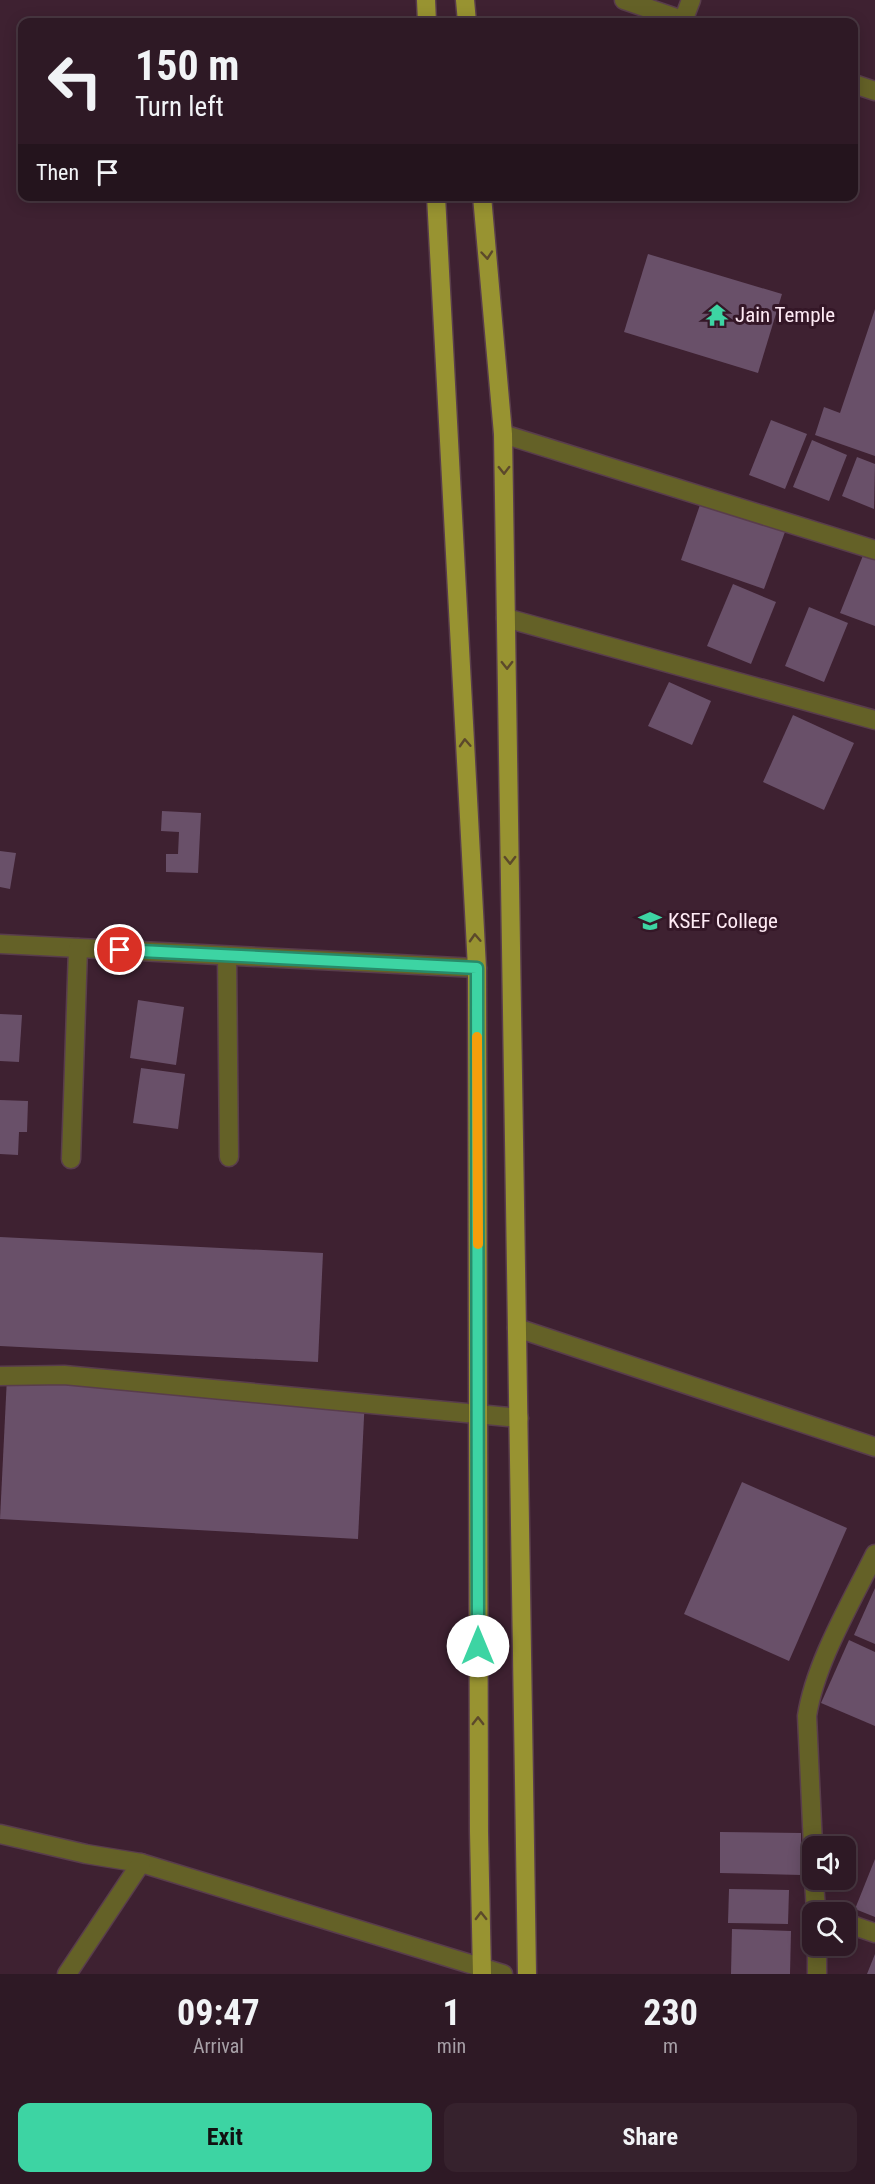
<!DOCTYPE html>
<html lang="en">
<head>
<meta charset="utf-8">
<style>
	body { margin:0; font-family:"Roboto Condensed",sans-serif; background:#36222d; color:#f1f3f6; height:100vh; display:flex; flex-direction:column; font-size:22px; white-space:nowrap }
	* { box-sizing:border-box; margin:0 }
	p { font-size:20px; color:#a7a0a7 }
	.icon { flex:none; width:33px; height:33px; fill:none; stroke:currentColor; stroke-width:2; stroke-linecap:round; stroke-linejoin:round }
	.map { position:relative; height:1974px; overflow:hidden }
	.sheet { display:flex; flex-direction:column; background:#2e1925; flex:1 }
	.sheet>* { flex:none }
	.banner { position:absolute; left:18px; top:18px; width:840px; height:183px; border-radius:12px; box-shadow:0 3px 15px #0003,0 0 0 2px #493842; background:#2e1925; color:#f1f3f6; overflow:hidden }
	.buttons { position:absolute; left:802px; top:1836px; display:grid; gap:12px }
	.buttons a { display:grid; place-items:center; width:54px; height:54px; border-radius:12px; background:#2e1925; box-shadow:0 3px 15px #0003,0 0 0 2px #493842; font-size:30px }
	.pin { position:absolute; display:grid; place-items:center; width:51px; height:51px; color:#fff; margin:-26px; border:3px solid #fff; border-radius:50%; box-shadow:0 2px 6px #0007 }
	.me { position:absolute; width:66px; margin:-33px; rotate:0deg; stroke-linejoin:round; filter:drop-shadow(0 0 4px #0008) }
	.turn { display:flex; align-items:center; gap:21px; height:126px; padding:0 18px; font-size:27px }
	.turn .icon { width:78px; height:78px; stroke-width:2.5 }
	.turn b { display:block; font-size:42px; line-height:51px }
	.then { display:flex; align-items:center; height:57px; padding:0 18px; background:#0003; gap:12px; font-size:22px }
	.eta { display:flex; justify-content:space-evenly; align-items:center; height:102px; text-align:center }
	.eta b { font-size:36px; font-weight:700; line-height:42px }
	.action { display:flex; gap:12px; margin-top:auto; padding:12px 18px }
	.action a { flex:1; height:69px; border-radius:12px; background:#3dd4a3; color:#111; font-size:24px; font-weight:700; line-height:69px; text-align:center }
	.action a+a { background:#36222d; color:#f1f3f6 }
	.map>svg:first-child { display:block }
</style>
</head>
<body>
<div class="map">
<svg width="875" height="1974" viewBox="0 0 875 1974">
	<rect width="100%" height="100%" fill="#3e2131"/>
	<g fill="#695069">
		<path d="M648 254 782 294 758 373 624 332Z"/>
		<path d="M875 309V456L815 435 824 407 840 413Z"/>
		<path d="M771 420 807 434 785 489 749 475Z"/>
		<path d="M812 440 847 455 829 501 793 487Z"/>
		<path d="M857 457 875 464 874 509 842 496Z"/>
		<path d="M701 502 785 532 764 589 681 560Z"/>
		<path d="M864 553 875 557V626L840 613Z"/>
		<path d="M733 584 776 602 751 664 707 646Z"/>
		<path d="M809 607 848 623 824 682 785 666Z"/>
		<path d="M669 682 711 701 692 745 648 726Z"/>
		<path d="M793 715 854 743 824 810 763 782Z"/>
		<path d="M162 811 201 813 198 873 166 872V854H178L179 832 161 831Z"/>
		<path d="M0 851 16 853 10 889 0 887Z"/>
		<path d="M138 1000 184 1007 176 1065 130 1058Z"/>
		<path d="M0 1014 22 1015 19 1062 0 1061Z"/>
		<path d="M141 1068 185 1074 178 1129 133 1123Z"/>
		<path d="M0 1100 28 1101 27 1132H19L18 1155 0 1154Z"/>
		<path d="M0 1237 323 1253 318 1362 0 1346Z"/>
		<path d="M7 1377 365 1397 358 1539 0 1519Z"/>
		<path d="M742 1482 847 1528 789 1661 684 1614Z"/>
		<path d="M875 1588V1644L854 1635Z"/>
		<path d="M849 1640 875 1652V1726L821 1703Z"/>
		<path d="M720 1832 801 1833V1875L720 1873Z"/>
		<path d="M875 1859V1917L855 1909Z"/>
		<path d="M729 1889 789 1890 788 1924 728 1923Z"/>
		<path d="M732 1929 791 1931 790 1974H731Z"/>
		<path d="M875 1954V1974H867Z"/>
	</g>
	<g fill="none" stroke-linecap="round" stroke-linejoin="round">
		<g stroke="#593d4c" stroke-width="21">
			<g id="minor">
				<path d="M624 0 688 22"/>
				<path d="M683 21 691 0"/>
				<path d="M854 84 875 91"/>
				<path d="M503 434 875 550"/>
				<path d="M506 618 875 720"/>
				<path d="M0 944 477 968"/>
				<path d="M227 956 229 1157"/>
				<path d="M71 1159 78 948"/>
				<path d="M517 1328 875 1447"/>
				<path d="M0 1376 64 1375 519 1418"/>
				<path d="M0 1834 86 1854 141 1863 503 1974"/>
				<path d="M813 1846 807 1716C815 1663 851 1603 875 1554"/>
				<path d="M814 1880 816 1912"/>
				<path d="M846 1923 875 1933"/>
				<path d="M817 1946V1974"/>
				<path d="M67 1974 141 1863"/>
			</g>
		</g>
		<g stroke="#593d4c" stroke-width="21">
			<g id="major">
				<path d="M426 0 427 22"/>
				<path d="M465 0 467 22"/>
				<path d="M436 196 477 968 479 1832 482 1974"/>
				<path d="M482 196 503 434 527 1974"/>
			</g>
		</g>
		<use href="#minor" stroke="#646127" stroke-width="18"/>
		<use href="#major" stroke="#989331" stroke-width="18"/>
	</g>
	<defs><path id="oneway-chevron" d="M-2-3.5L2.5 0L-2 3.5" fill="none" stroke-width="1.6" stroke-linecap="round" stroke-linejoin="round" transform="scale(1.5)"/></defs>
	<g stroke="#5c492b">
		<use href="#oneway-chevron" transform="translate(487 255) rotate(85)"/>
		<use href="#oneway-chevron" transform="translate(504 470) rotate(89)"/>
		<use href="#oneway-chevron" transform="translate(507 665) rotate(89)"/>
		<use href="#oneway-chevron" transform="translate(465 743) rotate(-93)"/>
		<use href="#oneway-chevron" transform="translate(510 860) rotate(89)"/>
		<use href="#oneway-chevron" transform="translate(475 938) rotate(-93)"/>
		<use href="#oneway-chevron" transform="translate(478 1721) rotate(-90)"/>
		<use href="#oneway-chevron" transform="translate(481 1916) rotate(-91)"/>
	</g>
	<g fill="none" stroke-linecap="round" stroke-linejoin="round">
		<g stroke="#288a6a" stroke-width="15">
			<path id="route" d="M120 950 477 968 478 1646"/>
		</g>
		<use href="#route" stroke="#3dd4a3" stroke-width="10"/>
		<path stroke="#f59e0b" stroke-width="10" d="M477 1037 478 1244"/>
	</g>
	<defs>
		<g id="temple-bare" transform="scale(1.8)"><path d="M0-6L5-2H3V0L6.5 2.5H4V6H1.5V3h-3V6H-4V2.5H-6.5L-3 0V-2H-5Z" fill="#3dd4a3" stroke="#341727" stroke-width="2.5" paint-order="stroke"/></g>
		<g id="university-bare" transform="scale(1.8)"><path d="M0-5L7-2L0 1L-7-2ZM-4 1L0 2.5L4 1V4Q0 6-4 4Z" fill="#3dd4a3" stroke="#341727" stroke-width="2.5" paint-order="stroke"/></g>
	</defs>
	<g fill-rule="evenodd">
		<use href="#temple-bare" x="717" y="315"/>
		<use href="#university-bare" x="650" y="921"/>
	</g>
	<g text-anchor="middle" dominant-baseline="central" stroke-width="6" stroke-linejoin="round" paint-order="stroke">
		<g font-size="21" fill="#feeaf4" stroke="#341727" text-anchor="start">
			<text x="735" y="315">Jain Temple</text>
			<text x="668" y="921">KSEF College</text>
		</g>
	</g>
</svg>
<div class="buttons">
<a><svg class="icon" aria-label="sound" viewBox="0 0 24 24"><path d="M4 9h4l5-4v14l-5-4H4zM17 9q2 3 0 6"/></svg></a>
<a><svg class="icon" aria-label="search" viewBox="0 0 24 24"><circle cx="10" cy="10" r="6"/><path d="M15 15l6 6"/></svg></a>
</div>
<div class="pin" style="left:120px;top:950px;background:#d93025"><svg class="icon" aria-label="arrive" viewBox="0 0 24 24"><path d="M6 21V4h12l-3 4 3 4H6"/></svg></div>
<svg class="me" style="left:478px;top:1646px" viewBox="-20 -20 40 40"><circle r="19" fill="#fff"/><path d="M0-13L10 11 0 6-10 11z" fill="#3dd4a3"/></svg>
<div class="banner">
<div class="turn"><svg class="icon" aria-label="left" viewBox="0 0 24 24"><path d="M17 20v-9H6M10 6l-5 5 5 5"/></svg><div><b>150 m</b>Turn left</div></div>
<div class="then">Then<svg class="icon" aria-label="arrive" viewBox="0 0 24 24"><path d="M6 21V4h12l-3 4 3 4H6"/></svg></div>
</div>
</div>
<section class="sheet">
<div class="eta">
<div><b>09:47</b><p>Arrival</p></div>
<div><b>1</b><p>min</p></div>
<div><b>230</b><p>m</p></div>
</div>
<div class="action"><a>Exit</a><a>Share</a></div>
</section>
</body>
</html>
